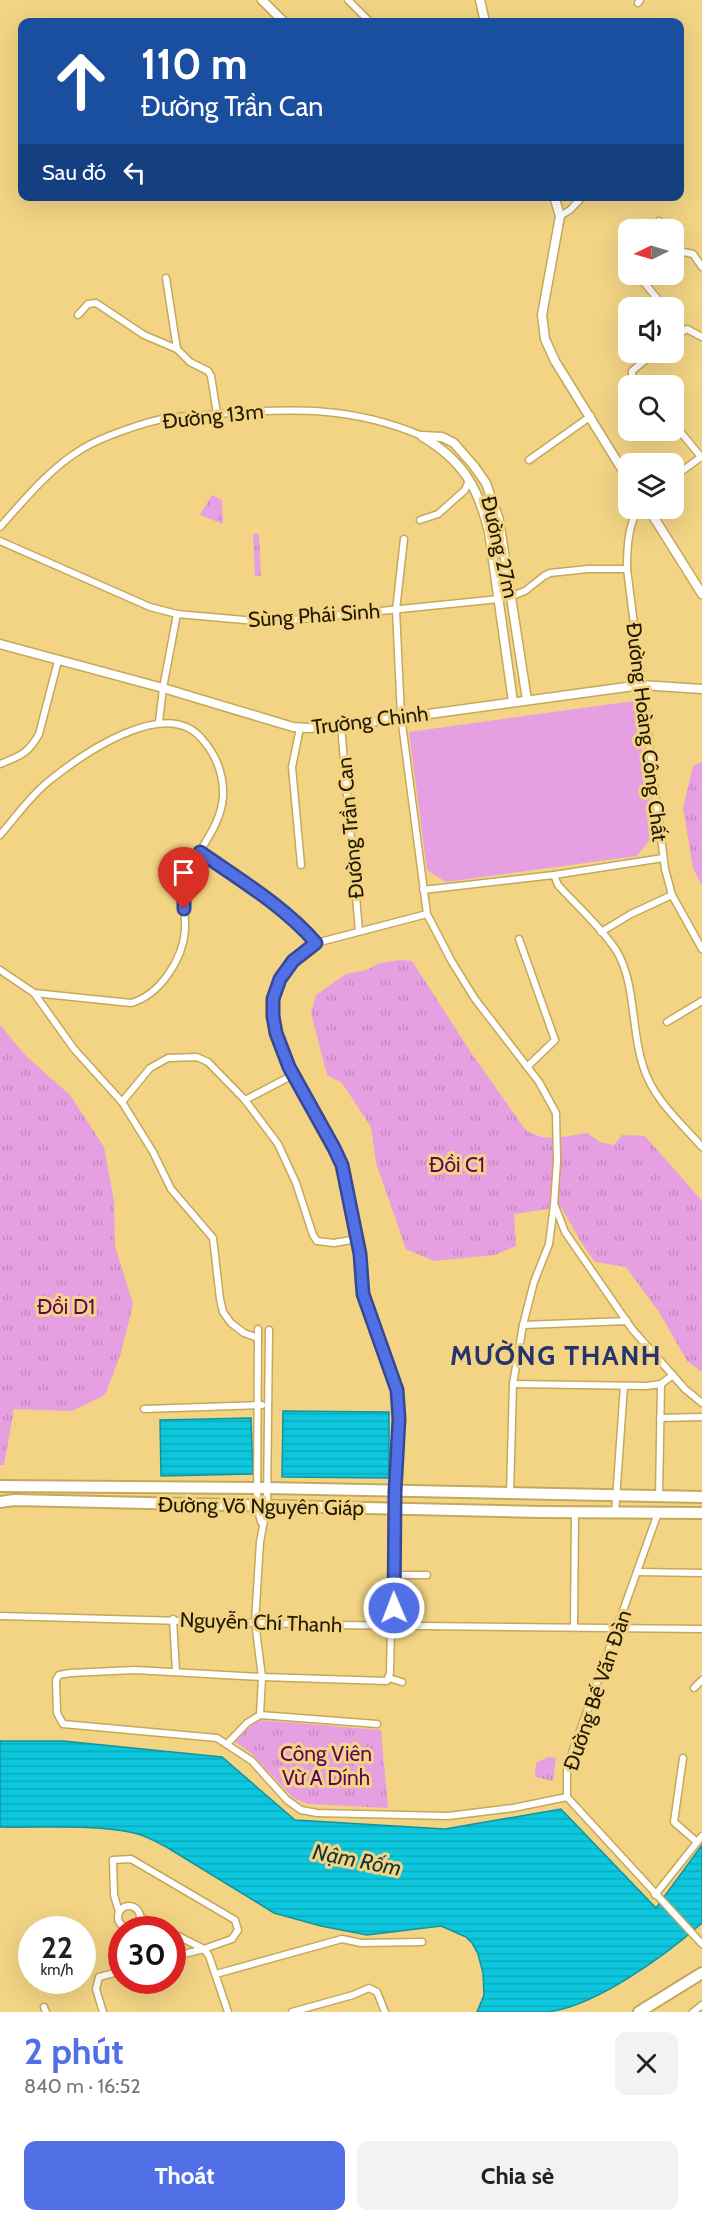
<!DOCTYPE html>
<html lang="vi">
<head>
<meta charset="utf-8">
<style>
	body { margin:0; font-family:Cabin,sans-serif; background:#f2f2f2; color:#222; height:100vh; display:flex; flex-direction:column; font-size:22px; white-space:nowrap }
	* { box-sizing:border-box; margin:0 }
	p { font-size:20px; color:#767676 }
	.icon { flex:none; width:33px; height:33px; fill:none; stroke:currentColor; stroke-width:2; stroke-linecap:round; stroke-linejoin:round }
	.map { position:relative; height:2012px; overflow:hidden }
	.details { display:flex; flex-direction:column; background:#fff; flex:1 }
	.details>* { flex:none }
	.guide { position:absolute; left:18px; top:18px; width:666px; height:183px; border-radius:12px; box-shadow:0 6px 24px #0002; background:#1a4fa0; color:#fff; overflow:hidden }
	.needle { width:39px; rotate:265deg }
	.fabs { position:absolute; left:618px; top:219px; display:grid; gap:12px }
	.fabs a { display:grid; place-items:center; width:66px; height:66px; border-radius:12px; background:#fff; box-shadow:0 6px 24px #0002; font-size:30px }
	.speed { position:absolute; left:18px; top:1916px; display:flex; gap:12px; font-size:30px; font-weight:700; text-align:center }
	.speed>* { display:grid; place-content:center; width:78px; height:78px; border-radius:50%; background:#fff; box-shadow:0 6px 24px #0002; line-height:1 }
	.speed small { font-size:15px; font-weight:400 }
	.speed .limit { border:9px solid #d22; background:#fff; color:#111 }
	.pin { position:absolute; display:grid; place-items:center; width:51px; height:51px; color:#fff; margin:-62px -26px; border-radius:50% 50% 50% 0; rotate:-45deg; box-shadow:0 0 6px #0007 }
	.pin .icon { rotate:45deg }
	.me { position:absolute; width:66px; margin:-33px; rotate:359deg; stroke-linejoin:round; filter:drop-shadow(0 0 4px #0008) }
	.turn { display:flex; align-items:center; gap:21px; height:126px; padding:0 24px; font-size:27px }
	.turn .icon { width:78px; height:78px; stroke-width:2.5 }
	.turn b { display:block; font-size:42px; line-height:51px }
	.then { display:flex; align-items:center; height:57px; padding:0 24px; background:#0003; gap:12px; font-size:22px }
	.round { display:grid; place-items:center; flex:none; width:63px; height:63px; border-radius:12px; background:#f2f2f2 }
	.head { display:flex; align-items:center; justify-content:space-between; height:102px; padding:0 24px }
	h1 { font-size:36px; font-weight:700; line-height:45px; color:#5270e5 }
	.cta { display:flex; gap:12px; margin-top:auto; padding:12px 24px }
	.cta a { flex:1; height:69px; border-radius:12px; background:#5270e5; color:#fff; font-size:24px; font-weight:700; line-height:69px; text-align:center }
	.cta a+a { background:#f2f2f2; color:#222 }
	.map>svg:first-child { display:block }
</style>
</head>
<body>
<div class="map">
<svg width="702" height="2012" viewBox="0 0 702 2012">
	<defs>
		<pattern id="grass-tufts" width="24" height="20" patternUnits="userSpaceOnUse" patternTransform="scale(1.5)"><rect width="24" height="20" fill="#e69fe0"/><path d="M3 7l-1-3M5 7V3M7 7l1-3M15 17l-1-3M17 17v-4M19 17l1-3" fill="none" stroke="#c588bf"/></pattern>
		<pattern id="water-rules" width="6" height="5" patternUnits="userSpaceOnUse" patternTransform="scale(1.5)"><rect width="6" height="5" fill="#0cc7de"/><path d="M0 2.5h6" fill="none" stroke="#0caabd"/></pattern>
	</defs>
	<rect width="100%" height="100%" fill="#f2d484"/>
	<g fill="url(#grass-tufts)">
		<path d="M212 495 222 500 223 524 200 515Z"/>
		<path d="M253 534H259L261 576H255Z"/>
		<path d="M702 762V886L693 868 683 808 693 766Z"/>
		<path d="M400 960 412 961 472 1054 524 1128C542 1144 565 1136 587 1133L600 1142 614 1145 622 1135 645 1136 702 1201V1372L687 1361 659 1312 626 1267 595 1262 583 1245 561 1207 514 1214 516 1246 495 1255 434 1261 406 1249 376 1163 371 1127 342 1083 327 1075 311 1013 316 995 346 974 367 970 380 963Z"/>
		<path d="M0 1025 26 1056 70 1095 104 1147 114 1201 115 1246 133 1304 121 1353 105 1395 72 1411 14 1409 4 1465H0Z"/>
		<path d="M258 1720 381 1730 388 1808 308 1804 293 1798 251 1753 234 1741Z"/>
		<path d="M548 1757 556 1758 553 1781 535 1777 536 1763Z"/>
	</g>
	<path fill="#e69fe0" d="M634 701 649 792 653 835 637 856 446 882 427 870 409 732Z"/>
	<g fill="url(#water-rules)" stroke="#13939c" stroke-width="1.5">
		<path d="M283 1411 389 1412V1478L282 1477Z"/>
		<path d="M251 1418 253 1474 161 1476 160 1420Z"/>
		<path d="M0 1741H63L222 1757 295 1820 445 1829 561 1809 656 1908 702 1845V1923C666 1955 595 2007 547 2012 524 2012 500 2012 477 2012L484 1995 483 1973 478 1954 472 1943 466 1937 441 1926 367 1935 321 1926 274 1913 168 1848C157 1842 147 1836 134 1833 96 1824 40 1828 0 1827Z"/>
	</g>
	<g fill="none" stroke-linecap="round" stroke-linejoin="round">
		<g stroke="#c5a859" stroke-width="9">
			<g id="street">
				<path d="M348 0 370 22"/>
				<path d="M638 3 640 0"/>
				<path d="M560 216 570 210 583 196"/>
				<path d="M659 221V230"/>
				<path d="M674 250 693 254 702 267"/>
				<path d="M637 274 665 308"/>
				<path d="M166 278 177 349"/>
				<path d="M78 315 88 304 96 303 144 335 177 349 190 362 208 371 211 376 217 414"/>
				<path d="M674 318 683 330"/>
				<path d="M674 337 687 329 702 337"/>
				<path d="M639 386 632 379V371L655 352"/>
				<path d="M674 424 702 458"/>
				<path d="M529 460 591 416"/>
				<path d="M674 477 701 457"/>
				<path d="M638 508C628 528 627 547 627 569L665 869 672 895 702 949"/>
				<path d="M420 520 438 514 465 490 469 480"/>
				<path d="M0 527C24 500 50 468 82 449 101 437 145 422 167 418 184 416 201 416 217 414 291 408 352 406 422 436"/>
				<path d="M404 539 396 610 401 716 427 914 452 962 475 999 539 1082 556 1113 557 1161 554 1205 549 1244 534 1282 523 1325 513 1384 510 1494"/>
				<path d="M0 541 150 607 177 614 256 621 292 620 499 599"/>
				<path d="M512 596 525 591 544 576 550 573 588 569H627"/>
				<path d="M159 722 163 688 177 614"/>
				<path d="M341 726 359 931"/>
				<path d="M300 728 292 767 301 865"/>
				<path d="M0 764C20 756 28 754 39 734L58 661"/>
				<path d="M0 835C16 817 30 796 49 781 81 755 166 695 202 739 217 756 224 775 223 797 220 832 193 852 185 884 181 898 186 916 185 930 183 959 160 995 131 1003L34 993"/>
				<path d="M200 852C240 880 283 906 316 943"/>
				<path d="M554 875 558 885C577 906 600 926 616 950 636 982 631 1031 643 1066 653 1099 680 1122 702 1147"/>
				<path d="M423 890 554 875 663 858"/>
				<path d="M601 932 631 914 672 895"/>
				<path d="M519 939 555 1040 527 1067"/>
				<path d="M0 970 34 993 74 1049 122 1102 153 1152 171 1189 213 1238 220 1299 223 1312 231 1323 244 1333 258 1338"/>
				<path d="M667 1022 702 1001"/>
				<path d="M245 1100 293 1075"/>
				<path d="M122 1102 150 1068 168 1058 197 1057 208 1062 245 1100 278 1144 296 1183 313 1235 317 1241 334 1243 357 1239"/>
				<path d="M555 1206 565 1232 632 1329 685 1389 702 1403"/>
				<path d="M523 1325 627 1321"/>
				<path d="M258 1329 257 1505 261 1522"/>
				<path d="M269 1330 267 1505 260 1542 255 1622 262 1677 387 1681 390 1673 391 1625"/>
				<path d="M513 1384 646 1386 661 1384 673 1375"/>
				<path d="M144 1409 262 1405"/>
				<path d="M660 1418 702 1417"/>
				<path d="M395 1491 398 1419 397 1390 363 1294 360 1254 342 1165 334 1148 289 1067 276 1033 273 998 280 979 293 961 316 943 427 914"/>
				<path d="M659 1496 661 1384"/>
				<path d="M615 1513 624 1386"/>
				<path d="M658 1513 567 1767V1797L702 1944"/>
				<path d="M638 1572 702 1573"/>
				<path d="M394 1575H427"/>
				<path d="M0 1616 333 1625 702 1629"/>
				<path d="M173 1619 176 1672"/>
				<path d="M394 1625 395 1510"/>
				<path d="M574 1627 575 1513"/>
				<path d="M389 1678 402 1682"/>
				<path d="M694 1688 702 1680"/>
				<path d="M260 1715 262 1677 135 1670 70 1673 59 1675 56 1680 57 1713 63 1724 217 1738 252 1761 287 1800 301 1810 317 1813 448 1816 513 1808 567 1797"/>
				<path d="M227 1744 247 1723 260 1715 377 1724"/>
				<path d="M683 1758 674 1822 697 1842"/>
				<path d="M655 1895 702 1836"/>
				<circle cx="129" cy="1917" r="11"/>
				<path d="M119 1912 114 1895 113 1860 131 1859 235 1920 238 1930 232 1939 204 1949 172 1933"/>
				<path d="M140 1917 164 1929"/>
				<path d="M172 1957 204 1949 209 1956 228 2012"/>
				<path d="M216 1974 342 1939 361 1943 422 1942"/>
				<path d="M44 2007 46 2012"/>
				<path d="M103 2012 96 1989 99 1977 122 1971"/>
				<path d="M292 2012 353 1995 369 1988 377 1992 385 2012"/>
				<path d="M693 2012 702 2005"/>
			</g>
		</g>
		<g stroke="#c5a859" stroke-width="11">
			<g id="secondary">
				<path d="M262 0 284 22"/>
				<path d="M480 0 485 22"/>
				<path d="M554 196 560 216 542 315 545 339 555 361 628 479"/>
				<path d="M422 436 442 437 454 443 474 466 486 483 499 520 527 700"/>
				<path d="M423 437C463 461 478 487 489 532L513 702"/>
				<path d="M648 508 702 594"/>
				<path d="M0 644 163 688 293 727 307 728 341 726 641 685 702 689"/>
			</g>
		</g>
		<g stroke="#c5a859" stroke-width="14">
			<g id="highway">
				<path d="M0 1486 267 1488 702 1497"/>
				<path d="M0 1502 14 1500 541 1512 702 1513"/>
				<path d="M639 2012 702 1973"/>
			</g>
		</g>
		<use href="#street" stroke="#fff" stroke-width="6"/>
		<use href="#secondary" stroke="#fff" stroke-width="8"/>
		<use href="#highway" stroke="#fff" stroke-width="10"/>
	</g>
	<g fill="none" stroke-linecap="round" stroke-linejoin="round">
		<g stroke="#354995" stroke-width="15">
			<path id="route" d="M184 909V886L200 852C240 880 284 906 316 943L293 961 280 979 273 999V1016L276 1033 289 1067 334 1148 342 1165 360 1254 363 1294 397 1390 399 1419 395 1491 394 1608"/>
		</g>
		<use href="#route" stroke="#5270e5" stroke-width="10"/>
	</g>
	<g text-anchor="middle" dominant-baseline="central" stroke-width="6" stroke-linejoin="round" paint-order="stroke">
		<g font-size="21" fill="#231a02" stroke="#f2d484">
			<text transform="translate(213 416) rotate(-6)">Đường 13m</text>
			<text transform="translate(500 547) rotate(77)">Đường 27m</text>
			<text transform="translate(314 615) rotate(-4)">Sùng Phái Sinh</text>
			<text transform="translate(370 720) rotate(-7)">Trường Chinh</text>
			<text transform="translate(647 732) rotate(83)">Đường Hoàng Công Chất</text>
			<text transform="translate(350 828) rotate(-95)">Đường Trần Can</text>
			<text transform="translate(261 1506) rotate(1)">Đường Võ Nguyên Giáp</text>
			<text transform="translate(261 1622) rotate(2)">Nguyễn Chí Thanh</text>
			<text transform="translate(597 1690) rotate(-71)">Đường Bế Văn Đàn</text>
		</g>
		<g font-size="21" fill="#60035e" stroke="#f2d484">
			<text x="457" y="1164">Đồi C1</text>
			<text x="66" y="1306">Đồi D1</text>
			<text x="326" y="1753">Công Viên<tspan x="326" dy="24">Vừ A Dính</tspan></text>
		</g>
		<g font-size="22" font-style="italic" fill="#15353a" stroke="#f2d484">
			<text transform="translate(357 1860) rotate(11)">Nậm Rốm</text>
		</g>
		<g font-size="27" font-weight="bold" letter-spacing="1.5" fill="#25346d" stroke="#f2d484">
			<text x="556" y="1355">MƯỜNG THANH</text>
		</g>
	</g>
</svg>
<div class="fabs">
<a><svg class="needle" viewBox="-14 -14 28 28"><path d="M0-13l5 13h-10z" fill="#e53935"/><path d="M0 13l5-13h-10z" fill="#767676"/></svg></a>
<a><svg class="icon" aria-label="sound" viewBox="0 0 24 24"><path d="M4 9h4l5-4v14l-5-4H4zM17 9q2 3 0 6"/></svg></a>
<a><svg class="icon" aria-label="search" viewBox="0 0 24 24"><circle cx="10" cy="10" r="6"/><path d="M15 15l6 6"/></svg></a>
<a><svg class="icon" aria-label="layers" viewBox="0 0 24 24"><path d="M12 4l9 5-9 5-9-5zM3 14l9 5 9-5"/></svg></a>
</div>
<div class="speed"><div>22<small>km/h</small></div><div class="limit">30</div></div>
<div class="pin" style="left:184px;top:909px;background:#d93025"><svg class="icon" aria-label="arrive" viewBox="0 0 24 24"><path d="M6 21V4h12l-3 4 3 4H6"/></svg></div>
<svg class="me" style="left:394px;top:1608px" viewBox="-20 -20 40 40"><circle r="17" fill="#5270e5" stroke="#fff" stroke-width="3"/><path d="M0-11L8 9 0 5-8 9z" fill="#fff"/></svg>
<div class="guide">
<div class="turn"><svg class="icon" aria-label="ahead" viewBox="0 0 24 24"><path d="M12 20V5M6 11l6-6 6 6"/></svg><div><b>110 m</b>Đường Trần Can</div></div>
<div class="then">Sau đó<svg class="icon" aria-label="left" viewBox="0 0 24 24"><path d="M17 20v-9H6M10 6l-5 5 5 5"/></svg></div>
</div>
</div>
<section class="details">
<div class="head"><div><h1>2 phút</h1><p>840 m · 16:52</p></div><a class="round"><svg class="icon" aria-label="close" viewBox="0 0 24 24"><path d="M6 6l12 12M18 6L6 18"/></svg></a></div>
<div class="cta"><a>Thoát</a><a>Chia sẻ</a></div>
</section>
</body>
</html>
